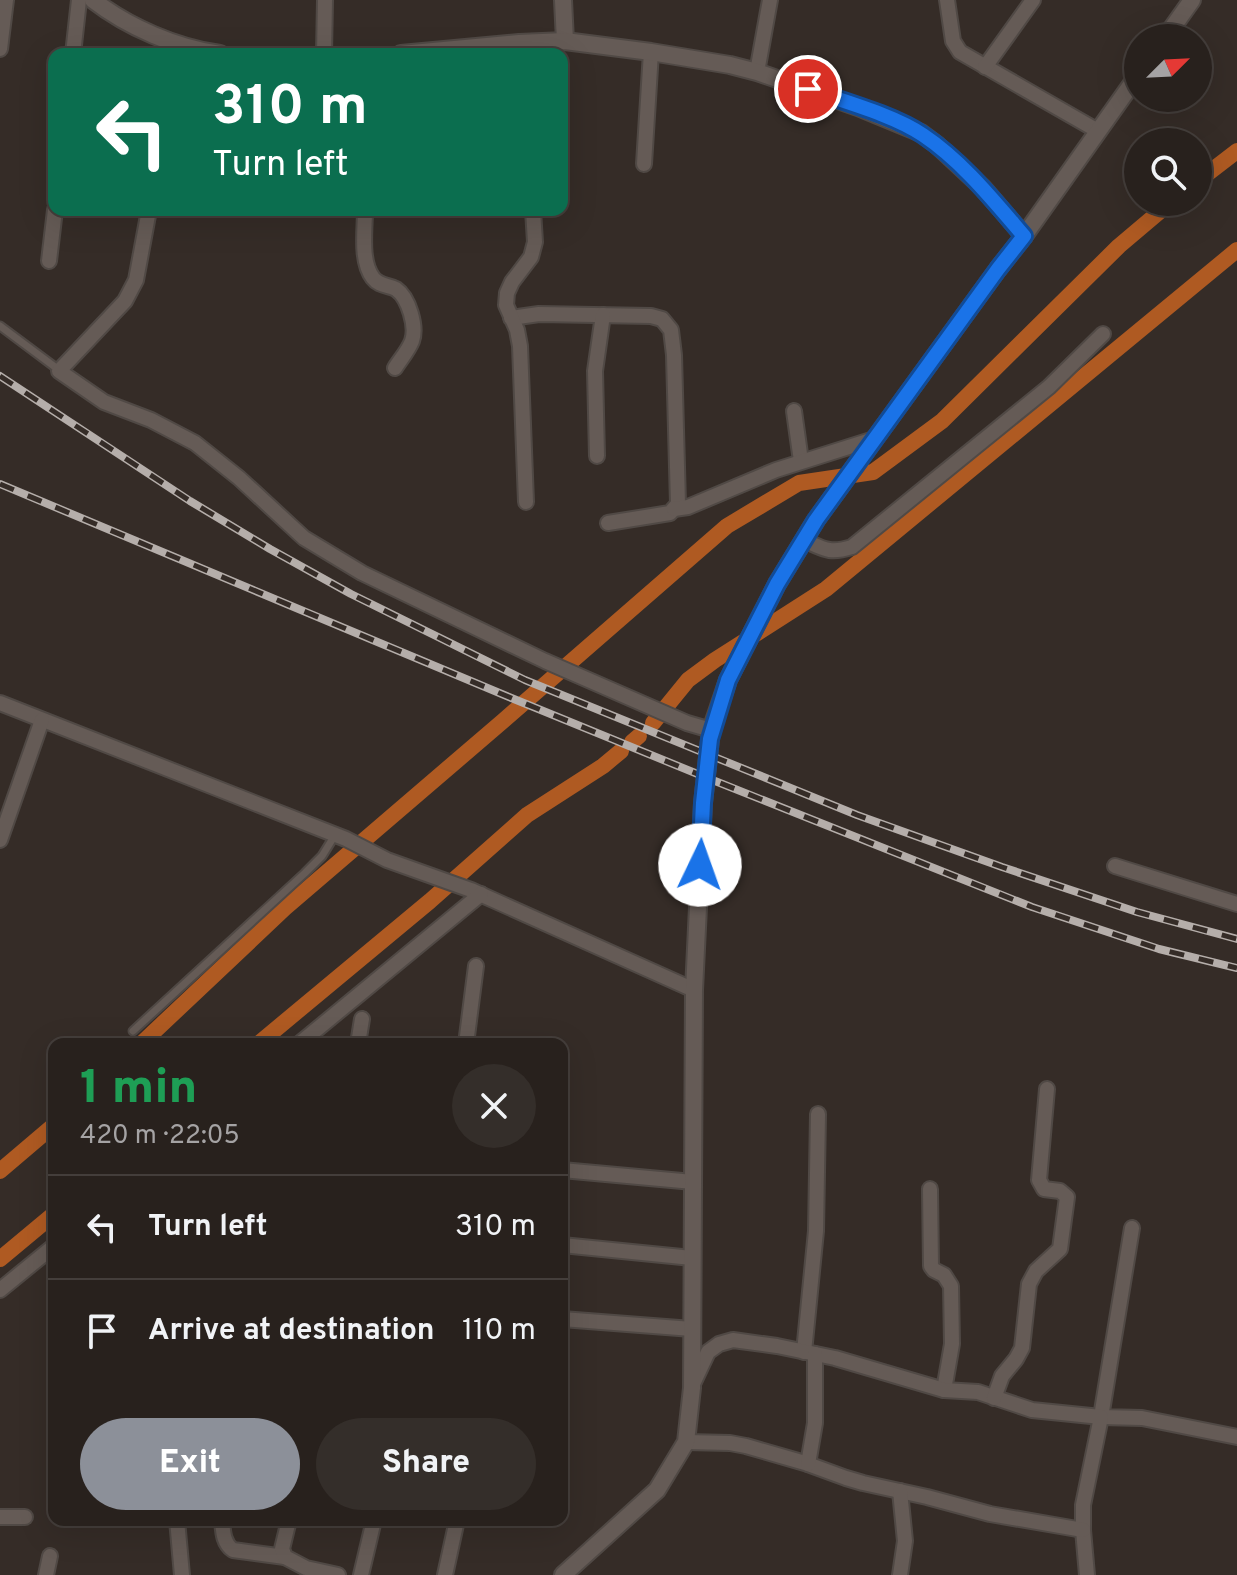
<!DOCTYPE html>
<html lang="en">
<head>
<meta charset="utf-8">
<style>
	body { margin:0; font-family:Overpass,sans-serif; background:#342e2a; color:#f1f3f6; height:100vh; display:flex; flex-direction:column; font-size:30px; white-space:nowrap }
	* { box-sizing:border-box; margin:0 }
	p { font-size:26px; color:#a5a3a4 }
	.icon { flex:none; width:44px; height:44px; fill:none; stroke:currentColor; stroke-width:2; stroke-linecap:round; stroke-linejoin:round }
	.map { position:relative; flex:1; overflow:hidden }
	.details { position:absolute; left:48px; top:1038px; width:520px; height:488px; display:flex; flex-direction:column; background:#28211d; border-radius:16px; box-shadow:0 8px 32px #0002,0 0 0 2px #443e3b }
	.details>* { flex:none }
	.top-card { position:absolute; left:48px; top:48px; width:520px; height:168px; border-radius:16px; box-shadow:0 8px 32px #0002,0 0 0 2px #443e3b; background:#0b6e4f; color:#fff; overflow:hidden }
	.needle { width:52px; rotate:66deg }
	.controls { position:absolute; left:1124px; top:24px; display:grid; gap:16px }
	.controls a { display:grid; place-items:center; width:88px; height:88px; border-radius:50%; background:#28211d; box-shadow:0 8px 32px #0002,0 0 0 2px #443e3b; font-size:40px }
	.pin { position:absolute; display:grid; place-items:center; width:68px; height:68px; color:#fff; margin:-34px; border:4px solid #fff; border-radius:50%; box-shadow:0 2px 8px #0007 }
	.me { position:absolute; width:88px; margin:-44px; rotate:3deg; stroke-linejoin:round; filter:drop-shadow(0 0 6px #0008) }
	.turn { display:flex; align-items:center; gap:28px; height:168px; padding:0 32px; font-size:36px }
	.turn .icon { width:104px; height:104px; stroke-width:2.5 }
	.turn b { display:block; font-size:56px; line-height:68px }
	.round { display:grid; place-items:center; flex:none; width:84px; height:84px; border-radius:42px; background:#342e2a }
	.summary { display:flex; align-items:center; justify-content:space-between; height:136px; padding:0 32px }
	h1 { font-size:48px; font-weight:800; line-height:60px; color:#1e9e55 }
	.primary-button { display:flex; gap:16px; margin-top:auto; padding:16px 32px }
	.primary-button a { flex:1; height:92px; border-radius:48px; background:#8c9099; color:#fff; font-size:32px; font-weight:800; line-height:92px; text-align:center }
	.primary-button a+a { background:#342e2a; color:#f1f3f6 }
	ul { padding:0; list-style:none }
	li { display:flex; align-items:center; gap:24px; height:104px; padding:0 32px; border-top:2px solid #443e3b }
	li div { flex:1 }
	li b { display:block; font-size:30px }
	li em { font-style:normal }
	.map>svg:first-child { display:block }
</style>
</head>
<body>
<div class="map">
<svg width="1237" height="1575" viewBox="0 0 1237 1575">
	<rect width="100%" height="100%" fill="#352c27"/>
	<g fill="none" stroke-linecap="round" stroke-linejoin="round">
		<g stroke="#af5a22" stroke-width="16">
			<path d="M1198 181 1237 151"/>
			<path d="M653 723 688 680 715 660 826 589 1237 250"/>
			<path d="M632 742 639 736"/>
			<path d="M141 1044 285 908 503 721 727 526 799 483 873 472 942 421 1119 246 1171 202"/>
			<path d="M258 1044 430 901 527 815 603 766 621 751"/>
			<path d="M0 1171 54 1125"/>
			<path d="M0 1259 54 1214"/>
		</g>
		<g stroke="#504945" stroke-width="11">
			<g id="service">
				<path d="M0 326 59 370"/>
				<path d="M133 1031 305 873 322 856 335 835"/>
			</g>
		</g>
		<g stroke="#504945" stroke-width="18">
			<g id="minor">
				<path d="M947 0 953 41 960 52 1098 131"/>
				<path d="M0 49 6 0"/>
				<path d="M73 54 79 0"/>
				<path d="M324 54 325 0"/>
				<path d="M985 67 1033 0"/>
				<path d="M757 72 770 0"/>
				<path d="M644 164 651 52"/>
				<path d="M149 210 136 280 125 301 59 371 104 402 151 420 195 443 239 478 304 538 362 573 545 661 687 723 711 730"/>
				<path d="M365 210C365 230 360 261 373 278 379 286 388 285 396 289 409 298 417 327 412 341 408 351 400 360 395 368"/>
				<path d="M49 261 55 210"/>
				<path d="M511 318 539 314 651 316 662 319 671 330 674 355 678 504 670 513 608 523"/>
				<path d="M794 411 801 461"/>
				<path d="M597 456 595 371 603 315"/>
				<path d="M526 502 520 346 517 330 506 305 507 293 512 282 531 257 535 242 533 210"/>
				<path d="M674 509 688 507 776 470 874 439"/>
				<path d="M804 540C824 549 829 554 852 547L1049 387 1103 334"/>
				<path d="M0 703 346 839 387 860 471 890 694 990"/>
				<path d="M0 840 42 720"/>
				<path d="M1115 866 1237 904"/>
				<path d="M299 1044 481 894"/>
				<path d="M358 1044 362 1019"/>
				<path d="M466 1044 476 966"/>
				<path d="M562 1170 693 1182"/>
				<path d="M930 1189 931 1266 934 1270 944 1275 951 1286 952 1344 944 1390"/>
				<path d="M1132 1228 1101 1417 1142 1418 1237 1437"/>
				<path d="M562 1245 692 1258"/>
				<path d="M0 1290 54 1246"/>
				<path d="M562 1319 692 1329"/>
				<path d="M804 1352 816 1231 818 1114"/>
				<path d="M692 1386 708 1352 719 1344 733 1340 777 1346 835 1358 944 1390 978 1392 1032 1410 1101 1417 1083 1505V1530L1087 1575"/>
				<path d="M994 1398 1002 1376 1016 1359 1022 1348 1029 1284 1036 1271 1060 1249 1067 1197 1060 1191 1044 1189 1039 1180 1047 1089"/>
				<path d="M686 1442 730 1443 746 1446 805 1463 846 1478 863 1483 927 1497 990 1514 1083 1530"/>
				<path d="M808 1464 815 1423V1354"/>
				<path d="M0 1517H25"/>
				<path d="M177 1520 182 1575"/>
				<path d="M222 1520C223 1531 223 1543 233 1550L285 1557"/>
				<path d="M289 1520 282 1549 285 1557 306 1568 338 1575"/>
				<path d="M46 1575 50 1556"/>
				<path d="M361 1575 374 1520"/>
				<path d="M445 1575 457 1520"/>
				<path d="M900 1575 905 1541 900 1491"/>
			</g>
		</g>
		<g stroke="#504945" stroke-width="20">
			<g id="tertiary">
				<path d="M93 0C128 27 176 48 220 54"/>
				<path d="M563 0 565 41"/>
				<path d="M1165 38 1192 0"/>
				<path d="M401 54 519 43 565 41 651 52 730 65 757 72 858 107 921 133 937 145 983 188 1024 236"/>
				<path d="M563 1575 657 1490 686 1442 692 1388 694 990 703 803 711 730 728 680 777 584 816 520 998 269 1024 236 1138 75"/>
			</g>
		</g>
		<use href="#service" stroke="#655b56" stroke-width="7"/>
		<use href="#minor" stroke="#655b56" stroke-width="14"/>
		<use href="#tertiary" stroke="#655b56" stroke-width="16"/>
		<g stroke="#b5aeaa" stroke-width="8">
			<g id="rail">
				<path d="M0 376 190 501 270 549 351 594 525 680 857 815 1002 867 1137 912 1237 939"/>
				<path d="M0 484 509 697 705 777 1032 907 1159 949 1237 968"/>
			</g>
		</g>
		<use href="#rail" stroke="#352c27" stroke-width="5" stroke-dasharray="15" stroke-linecap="butt"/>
	</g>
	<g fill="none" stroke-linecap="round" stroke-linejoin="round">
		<g stroke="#114b97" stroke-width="20">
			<path id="route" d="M700 865 703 803 710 739 728 680 777 584 816 520 998 269 1024 236C994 201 962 161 923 135 894 115 842 101 808 89"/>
		</g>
		<use href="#route" stroke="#1a73e8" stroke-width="14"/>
	</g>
</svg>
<div class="controls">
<a><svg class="needle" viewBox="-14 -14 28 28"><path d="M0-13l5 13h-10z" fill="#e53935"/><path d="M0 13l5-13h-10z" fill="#a5a3a4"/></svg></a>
<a><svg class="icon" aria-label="search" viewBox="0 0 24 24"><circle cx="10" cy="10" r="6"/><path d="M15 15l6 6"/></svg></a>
</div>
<div class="pin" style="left:808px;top:89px;background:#d93025"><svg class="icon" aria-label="arrive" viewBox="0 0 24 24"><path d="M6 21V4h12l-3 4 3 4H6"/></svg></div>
<svg class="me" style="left:700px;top:865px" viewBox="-20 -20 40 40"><circle r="19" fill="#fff"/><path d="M0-13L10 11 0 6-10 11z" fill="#1a73e8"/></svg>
<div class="top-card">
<div class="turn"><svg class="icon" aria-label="left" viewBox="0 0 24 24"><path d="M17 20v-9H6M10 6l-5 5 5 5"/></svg><div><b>310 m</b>Turn left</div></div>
</div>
<section class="details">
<div class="summary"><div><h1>1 min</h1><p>420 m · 22:05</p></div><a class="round"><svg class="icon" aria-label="close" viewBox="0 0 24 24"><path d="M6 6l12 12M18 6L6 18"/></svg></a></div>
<ul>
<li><svg class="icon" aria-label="left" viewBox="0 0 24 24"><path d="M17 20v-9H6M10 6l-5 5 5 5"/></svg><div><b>Turn left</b></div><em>310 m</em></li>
<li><svg class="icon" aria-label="arrive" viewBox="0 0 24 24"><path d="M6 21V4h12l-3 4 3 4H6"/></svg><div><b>Arrive at destination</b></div><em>110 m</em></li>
</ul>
<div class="primary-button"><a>Exit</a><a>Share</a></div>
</section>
</div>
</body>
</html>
